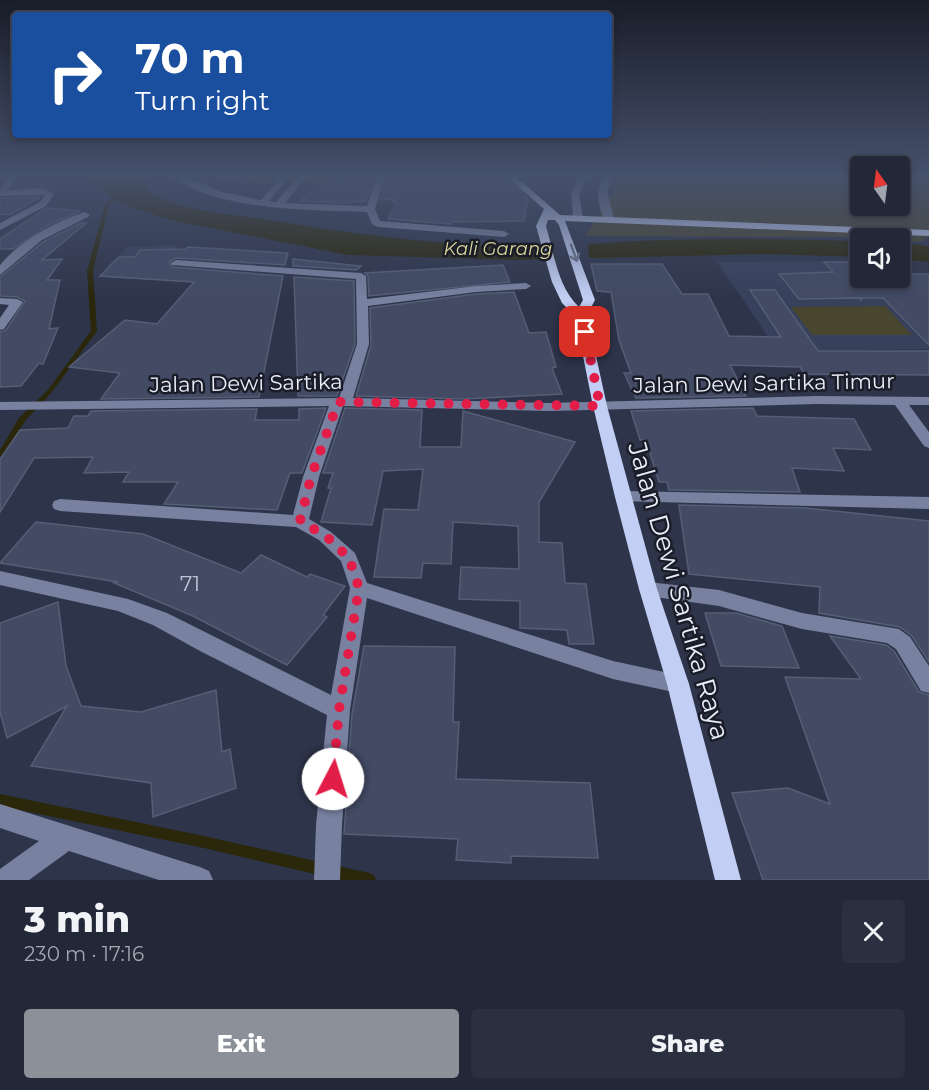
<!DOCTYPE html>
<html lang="en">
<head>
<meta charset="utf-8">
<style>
	body { margin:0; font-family:Montserrat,sans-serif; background:#2a3040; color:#f1f3f6; height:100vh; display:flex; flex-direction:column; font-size:22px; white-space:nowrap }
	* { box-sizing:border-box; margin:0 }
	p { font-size:20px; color:#a2a6ae }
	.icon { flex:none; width:33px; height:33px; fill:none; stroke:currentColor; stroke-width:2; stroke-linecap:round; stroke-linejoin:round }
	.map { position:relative; height:880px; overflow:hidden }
	.drawer { display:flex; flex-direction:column; background:#222838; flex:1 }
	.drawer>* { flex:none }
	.hud { position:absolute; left:12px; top:12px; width:600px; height:126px; border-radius:6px; box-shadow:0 3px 9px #0003,0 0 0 2px #3f4453; background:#1a4fa0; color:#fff; overflow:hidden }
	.needle { width:39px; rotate:346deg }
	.controls { position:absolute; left:850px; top:156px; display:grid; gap:12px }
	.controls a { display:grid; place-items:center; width:60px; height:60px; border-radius:6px; background:#222838; box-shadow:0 3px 9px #0003,0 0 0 2px #3f4453; font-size:30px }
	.pin { position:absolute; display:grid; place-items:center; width:51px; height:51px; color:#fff; margin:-26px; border-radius:12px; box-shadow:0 3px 9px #0006 }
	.me { position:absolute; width:66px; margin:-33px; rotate:5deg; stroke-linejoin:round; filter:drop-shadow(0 0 4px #0008) }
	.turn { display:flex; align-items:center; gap:21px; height:126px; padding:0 24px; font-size:27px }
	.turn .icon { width:78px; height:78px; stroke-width:2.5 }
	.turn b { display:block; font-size:42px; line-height:51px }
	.round { display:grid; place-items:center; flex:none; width:63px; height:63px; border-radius:6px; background:#2a3040 }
	.head { display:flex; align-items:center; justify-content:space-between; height:102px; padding:0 24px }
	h1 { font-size:36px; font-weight:800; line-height:45px }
	.button { display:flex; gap:12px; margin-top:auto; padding:12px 24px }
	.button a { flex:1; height:69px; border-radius:6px; background:#8c9099; color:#fff; font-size:24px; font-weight:800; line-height:69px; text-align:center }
	.button a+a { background:#2a3040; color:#f1f3f6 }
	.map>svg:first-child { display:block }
</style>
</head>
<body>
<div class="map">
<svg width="929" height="880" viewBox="0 0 929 880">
	<rect width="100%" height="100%" fill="#2e354b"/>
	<g fill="#38415c">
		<path d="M178 245 173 253 159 267 107 266 128 247Z"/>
		<path d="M861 261V278H886L929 318V349L778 351 717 262Z"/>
	</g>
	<g fill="#48462f">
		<path d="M193 175H330L333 179 330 182 220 180 202 179Z"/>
		<path d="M614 175H861V206H900V175H929V235L921 242 900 241V238L857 237 585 236 616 188Z"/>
		<path d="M885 306 912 335H812L791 307Z"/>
	</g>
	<g fill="#2a270a">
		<path d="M80 175H144L147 191C185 213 227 213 270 220 358 235 451 247 541 246 582 246 623 241 664 240 729 238 794 239 859 241L861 257 766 254 516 260 348 255 170 220 120 203Z"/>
		<path d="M900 243 929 246V262L900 259Z"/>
	</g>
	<path fill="#2e354b" d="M587 241 590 263H557L551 243Z"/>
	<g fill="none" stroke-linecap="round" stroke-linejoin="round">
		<g fill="#2a270a" fill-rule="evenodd">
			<path d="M119 192 123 193 109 205 93 271 97 331 52 392 25 421 3 458H0V450L19 418 48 390 91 331 87 271 105 205Z"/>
			<path d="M0 794 204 836 369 873 374 875 376 880H340L204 848 0 806Z"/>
		</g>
	</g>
	<g fill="#424a64" stroke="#565e76" stroke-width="1.5">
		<path d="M344 175H375L366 201 345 203 299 201 323 184 342 183Z"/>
		<path d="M387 175H503L528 198 524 221 452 222 451 224 388 219 397 202H392L393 199 380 200Z"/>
		<path d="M40 197 10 215 0 214V198Z"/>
		<path d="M46 208 81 211 49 225 13 249H0V239Z"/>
		<path d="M81 223H86L42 260 62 259 47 280H60L49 329 58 328 43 364 39 363 21 386 0 387V332L6 330 25 301 17 297 0 296V277L43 242Z"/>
		<path d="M188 247 288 253 285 265 176 258 169 262 172 267 283 276 259 397 101 399 120 373 69 367 125 320 157 324 194 282 100 276 119 257H135L140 250 185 249Z"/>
		<path d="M293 259 361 266 357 270 293 266Z"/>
		<path d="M824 262H861V278H900V274H929V345L883 298H861V300L859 298 799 299 779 274 833 272Z"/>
		<path d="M591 264H662L682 294H708L729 336 781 337 750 290H775L818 351H929V375L805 374 800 367 730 365 746 396 636 398 624 373H631L619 340 611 292 597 291Z"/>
		<path d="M503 265 510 282 369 296 368 276 365 273Z"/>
		<path d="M294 277 354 281 355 344 337 396H298Z"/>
		<path d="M514 292 529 333 546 332 556 367 552 368 562 394 463 399 356 396 371 345 370 308 476 294Z"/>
		<path d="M326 408 302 473H290L277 510 164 504 178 482H123L129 472 84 473 93 457 34 458 0 512V459L20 430 68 428 74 416H88L91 411 257 409 255 420H299V409Z"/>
		<path d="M345 408 422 410 420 447H461L463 411 575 442 539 502V542L562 543 565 583 586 584 594 644H569L567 630 520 628V601L459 599 461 567 519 569 518 526 453 522 451 564 423 563 421 578 374 577 384 509 418 510 423 469 383 471 372 525 321 522 331 488H328L333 473H323Z"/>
		<path d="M753 408 757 416 854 419 871 450 833 448 844 471 792 468 800 492 669 490 667 482H659L646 440H640L631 411Z"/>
		<path d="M679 505 806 508 929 521V662L912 636 900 627 819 613 820 587 689 574Z"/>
		<path d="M36 522 143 534 241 573 261 555 307 577 310 574 345 586 323 615 327 617 287 665 193 616 114 583 118 582 0 563Z"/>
		<path d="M58 602 66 666 81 706 141 712 216 690 222 752 230 749 236 788 153 817 151 783 31 766 67 706 7 738 0 712V623Z"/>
		<path d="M705 613H736L782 626 799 668 721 666Z"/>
		<path d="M830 636 886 645 894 651 919 692 929 695V880H763L732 793 788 788 830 804 785 677 861 679Z"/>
		<path d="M364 646 455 647 453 722H459L456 779 590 783 598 858 511 856V863L456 860 458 839 344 834 347 792 353 754H349L352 714Z"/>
	</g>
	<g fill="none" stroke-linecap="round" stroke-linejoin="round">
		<g fill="#7882a0" fill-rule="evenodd">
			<path d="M10 175H18L8 190 43 188 54 194 46 206 0 230V223L40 202 45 195 0 196V190Z"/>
			<path d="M170 175H181L223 192 261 200 275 184 278 175H286L283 185 269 201 276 202 300 175H308L285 203 367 206 377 175H385L375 209 380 221 504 231 509 234 504 237 378 227 372 224 367 212C311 210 215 211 170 175Z"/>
			<path d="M580 175H588L579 194 583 218 578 221 573 218 571 194Z"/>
			<path d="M605 175H613L607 191 614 219 609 222 604 219C598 204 595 189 605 175Z"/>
			<path d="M85 212 90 215 88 217 42 240 0 275V265C21 240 54 222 85 212Z"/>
			<path d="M176 260 361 273 366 276 367 299 476 286 526 283 531 286 526 289 476 292 368 306 369 344 353 398 549 403 817 396 929 397V405H909L929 432V448L924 446 895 405 817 404 549 411 343 406 319 477 309 519 331 532 355 553 367 583 613 661 678 675 686 677 689 684 686 691 678 693 613 679 367 598 350 710 342 825 340 880H314L316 825 327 715 200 651 153 625 118 611 0 585V571L128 599 167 613 331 695 350 588 341 561 319 540 296 527 60 511 54 509 52 505 54 501 60 499 293 515 303 477 329 406 0 410V402L339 398 357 344 356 279 172 265 171 263Z"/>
			<path d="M0 298 17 299 23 302 4 329 0 330V318L9 305 0 304Z"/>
			<path d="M623 491 929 497V509L617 501 615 497 617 493Z"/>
			<path d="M648 582 719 590 802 613 899 629 910 637 929 666V693L921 691 896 649 887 643 802 629 719 606 648 596 641 594 639 589 641 584Z"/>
			<path d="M0 804 200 867 209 871 213 880H159L69 851 29 880H0V869L39 841 0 828Z"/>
		</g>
		<path fill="#c2cef4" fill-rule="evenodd" d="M505 175H514L560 215 929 230V236L565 221 595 300 587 315 607 406 657 589 689 684 741 880H715L667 684 639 589 615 497 593 406 575 316 562 303 552 282 536 226 544 209ZM548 220H555L559 225 583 300 579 307C558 288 554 253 546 226Z"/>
	</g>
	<defs><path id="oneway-shaft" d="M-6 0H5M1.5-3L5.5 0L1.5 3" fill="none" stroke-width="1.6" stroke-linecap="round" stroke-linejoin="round" transform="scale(1.5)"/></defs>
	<use stroke="#6e768e" href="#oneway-shaft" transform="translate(574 253) rotate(70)"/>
	<linearGradient id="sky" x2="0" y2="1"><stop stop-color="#191d29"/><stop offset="0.59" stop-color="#46516c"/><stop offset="1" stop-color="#46516c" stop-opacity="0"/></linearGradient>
	<rect width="929" height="298" fill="url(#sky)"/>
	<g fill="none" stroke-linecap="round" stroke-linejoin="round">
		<path stroke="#e11d48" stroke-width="10" stroke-dasharray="0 18" d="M333 779 339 710 359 588 349 558 326 536 300 521 311 477 338 402 600 406 585 332"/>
	</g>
	<g text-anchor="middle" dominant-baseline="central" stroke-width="5" stroke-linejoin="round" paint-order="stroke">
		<g font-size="18" font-style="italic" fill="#d9d59b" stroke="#1a1d27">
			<text x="498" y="249">Kali Garang</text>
		</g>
		<g font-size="21" fill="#e9eefc" stroke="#1a1d27">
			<text transform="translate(246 383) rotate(-1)">Jalan Dewi Sartika</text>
			<text transform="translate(764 383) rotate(-1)">Jalan Dewi Sartika Timur</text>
		</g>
		<g font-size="21" fill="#bfc5d6">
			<text x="190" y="583">71</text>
		</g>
		<g font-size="26" fill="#e9eefc" stroke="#1a1d27">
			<text transform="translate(679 591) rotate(74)">Jalan Dewi Sartika Raya</text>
		</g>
	</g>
</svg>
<div class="controls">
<a><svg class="needle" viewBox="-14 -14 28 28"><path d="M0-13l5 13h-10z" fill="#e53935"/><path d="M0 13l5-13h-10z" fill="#a2a6ae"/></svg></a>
<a><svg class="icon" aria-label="sound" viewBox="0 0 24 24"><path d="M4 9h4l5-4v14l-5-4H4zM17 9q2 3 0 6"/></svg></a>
</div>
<div class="pin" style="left:585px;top:332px;background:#d93025"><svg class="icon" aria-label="arrive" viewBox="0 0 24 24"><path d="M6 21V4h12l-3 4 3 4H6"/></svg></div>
<svg class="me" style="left:333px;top:779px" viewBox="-20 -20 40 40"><circle r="19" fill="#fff"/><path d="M0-13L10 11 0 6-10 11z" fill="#e11d48"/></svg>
<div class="hud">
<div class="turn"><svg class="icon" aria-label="right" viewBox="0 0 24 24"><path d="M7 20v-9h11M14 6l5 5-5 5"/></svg><div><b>70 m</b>Turn right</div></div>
</div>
</div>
<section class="drawer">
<div class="head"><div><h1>3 min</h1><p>230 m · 17:16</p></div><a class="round"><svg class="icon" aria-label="close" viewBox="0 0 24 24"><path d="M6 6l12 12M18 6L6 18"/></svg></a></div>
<div class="button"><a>Exit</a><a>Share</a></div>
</section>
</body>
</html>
